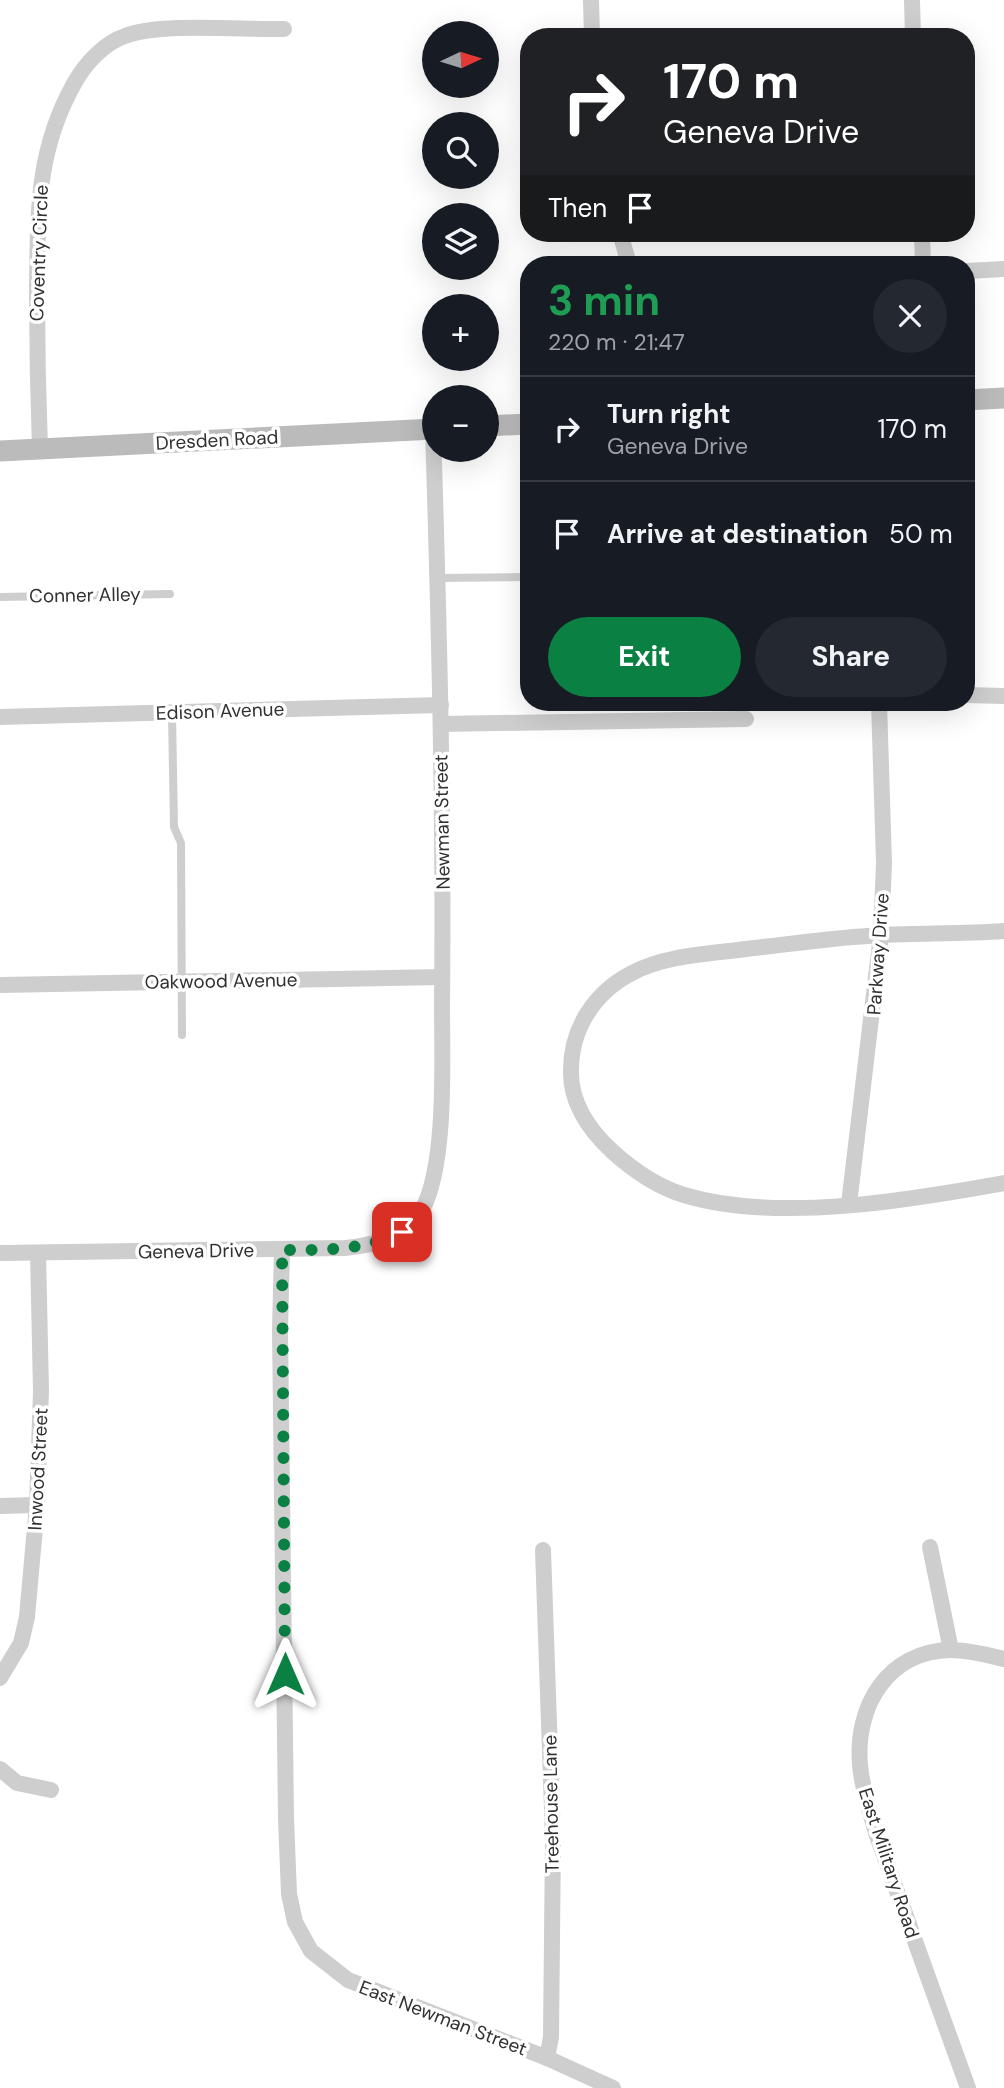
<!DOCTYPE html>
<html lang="en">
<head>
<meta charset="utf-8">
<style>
	body { margin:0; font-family:"DM Sans",sans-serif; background:#242831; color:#f1f3f6; height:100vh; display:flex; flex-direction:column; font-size:26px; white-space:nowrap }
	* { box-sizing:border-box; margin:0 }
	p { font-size:23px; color:#9ea1a6 }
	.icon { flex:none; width:38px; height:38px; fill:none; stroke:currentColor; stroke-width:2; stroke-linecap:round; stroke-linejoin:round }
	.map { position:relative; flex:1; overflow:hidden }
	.panel { position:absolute; left:520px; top:256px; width:455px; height:455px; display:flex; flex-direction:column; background:#171b24; border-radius:28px; box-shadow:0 7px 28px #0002 }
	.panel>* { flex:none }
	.banner { position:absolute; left:520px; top:28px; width:455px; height:214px; border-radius:28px; box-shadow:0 7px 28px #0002; background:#202124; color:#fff; overflow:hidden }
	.needle { width:46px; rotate:86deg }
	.controls { position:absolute; left:422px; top:21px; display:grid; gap:14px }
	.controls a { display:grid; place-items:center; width:77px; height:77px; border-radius:50%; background:#171b24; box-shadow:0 7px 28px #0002; font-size:35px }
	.pin { position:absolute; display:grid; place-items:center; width:60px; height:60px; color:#fff; margin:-30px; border-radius:14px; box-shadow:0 4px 10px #0006 }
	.me { position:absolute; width:77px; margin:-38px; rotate:0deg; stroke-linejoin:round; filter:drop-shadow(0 0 5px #0008) }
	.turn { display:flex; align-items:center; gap:24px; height:147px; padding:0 28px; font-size:32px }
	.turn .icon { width:91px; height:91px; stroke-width:2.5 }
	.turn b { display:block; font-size:49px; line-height:60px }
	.then { display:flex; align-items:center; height:66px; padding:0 28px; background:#0003; gap:14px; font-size:26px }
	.round { display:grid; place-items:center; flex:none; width:74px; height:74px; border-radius:37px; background:#242831 }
	.head { display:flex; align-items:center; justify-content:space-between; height:119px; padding:0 28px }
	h1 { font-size:42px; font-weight:700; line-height:52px; color:#1e9e55 }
	.action { display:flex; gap:14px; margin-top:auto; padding:14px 28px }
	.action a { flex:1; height:80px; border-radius:42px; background:#0b8043; color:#fff; font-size:28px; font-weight:700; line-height:80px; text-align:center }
	.action a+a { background:#242831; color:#f1f3f6 }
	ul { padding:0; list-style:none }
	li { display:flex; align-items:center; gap:21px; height:105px; padding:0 28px; border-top:2px solid #363941 }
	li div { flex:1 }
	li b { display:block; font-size:26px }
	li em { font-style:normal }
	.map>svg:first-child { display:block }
</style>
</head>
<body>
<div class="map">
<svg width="1004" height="2088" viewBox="0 0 1004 2088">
	<rect width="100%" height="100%" fill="#fff"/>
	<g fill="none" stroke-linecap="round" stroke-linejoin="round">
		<g stroke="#cecece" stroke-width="8">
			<path d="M438 578 528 577"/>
			<path d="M0 597 170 594"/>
			<path d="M172 714 174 827 181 843 182 1035"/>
		</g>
		<g stroke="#cecece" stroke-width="16">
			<path d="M591 0 592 37"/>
			<path d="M912 0 913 37"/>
			<path d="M620 233 629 264"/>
			<path d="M922 233 923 264"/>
			<path d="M966 271 1004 269"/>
			<path d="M40 449C38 396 37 342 37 289 38 213 36 150 75 82 85 64 104 43 125 36 161 22 242 30 284 29"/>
			<path d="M966 695 1004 696"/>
			<path d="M0 717 441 705"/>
			<path d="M441 724 746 719"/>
			<path d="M1004 931C963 934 923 933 883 935 837 937 791 944 746 949 709 954 666 955 632 973 595 992 571 1028 571 1070 570 1103 589 1130 613 1152 633 1170 658 1187 684 1195 777 1223 910 1200 1004 1183"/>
			<path d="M0 985 442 977"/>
			<path d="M849 1204 881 935 884 863 879 702"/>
			<path d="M282 1250 280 1330 286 1819 289 1894 295 1922 311 1951 348 1980 547 2058 613 2088"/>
			<path d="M0 1253 345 1248C375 1245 406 1238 422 1210 447 1165 442 1058 442 1006 444 814 439 622 433 429"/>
			<path d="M0 1506 37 1505"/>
			<path d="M930 1547 951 1650"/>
			<path d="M543 1550 553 1838 551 2037 547 2058"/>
			<path d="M0 1678 21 1643 27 1617 37 1505 41 1391 38 1253"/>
			<path d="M0 1769 17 1783 51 1790"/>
			<path d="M968 2088 876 1833C870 1811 862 1789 860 1765 855 1707 887 1651 951 1650 969 1650 987 1655 1004 1659"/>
		</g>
		<g stroke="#bbb" stroke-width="21">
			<path d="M966 400 1004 398"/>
			<path d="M486 426 528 424"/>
			<path d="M0 451 434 429"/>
		</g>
	</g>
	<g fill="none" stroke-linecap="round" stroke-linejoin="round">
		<path stroke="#0b8043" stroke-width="12" stroke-dasharray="0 21.6" d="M285 1674 282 1250C323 1250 364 1251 402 1232"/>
	</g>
	<g text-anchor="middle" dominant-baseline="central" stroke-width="7" stroke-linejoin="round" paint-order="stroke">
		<g font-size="19" fill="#313131" stroke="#fff">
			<text transform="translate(39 253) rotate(-88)">Coventry Circle</text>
			<text transform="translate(217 440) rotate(-3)">Dresden Road</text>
			<text transform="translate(85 595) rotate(-1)">Conner Alley</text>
			<text transform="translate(220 711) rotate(-2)">Edison Avenue</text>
			<text transform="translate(442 822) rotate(-91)">Newman Street</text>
			<text transform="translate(878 954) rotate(-86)">Parkway Drive</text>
			<text transform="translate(221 981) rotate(-1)">Oakwood Avenue</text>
			<text transform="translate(196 1251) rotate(-1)">Geneva Drive</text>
			<text transform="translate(38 1469) rotate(-87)">Inwood Street</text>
			<text transform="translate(551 1804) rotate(-91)">Treehouse Lane</text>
			<text transform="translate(889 1863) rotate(72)">East Military Road</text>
			<text transform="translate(443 2018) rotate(21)">East Newman Street</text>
		</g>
	</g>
</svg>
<div class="controls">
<a><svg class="needle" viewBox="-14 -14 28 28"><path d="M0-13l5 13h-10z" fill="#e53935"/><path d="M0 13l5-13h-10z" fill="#9ea1a6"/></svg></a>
<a><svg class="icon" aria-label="search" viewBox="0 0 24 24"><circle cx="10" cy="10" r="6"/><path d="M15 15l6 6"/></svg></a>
<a><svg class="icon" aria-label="layers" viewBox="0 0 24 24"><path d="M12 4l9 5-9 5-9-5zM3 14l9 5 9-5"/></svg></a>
<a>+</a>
<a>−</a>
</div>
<div class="pin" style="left:402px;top:1232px;background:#d93025"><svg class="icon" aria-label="arrive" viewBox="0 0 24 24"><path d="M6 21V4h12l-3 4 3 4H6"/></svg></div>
<svg class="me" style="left:285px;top:1674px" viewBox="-20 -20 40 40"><path d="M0-17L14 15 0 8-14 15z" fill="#0b8043" stroke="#fff" stroke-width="4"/></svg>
<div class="banner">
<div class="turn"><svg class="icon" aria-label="right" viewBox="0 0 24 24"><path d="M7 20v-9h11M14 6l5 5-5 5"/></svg><div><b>170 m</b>Geneva Drive</div></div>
<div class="then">Then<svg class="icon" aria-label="arrive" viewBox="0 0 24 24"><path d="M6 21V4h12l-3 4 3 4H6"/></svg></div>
</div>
<section class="panel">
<div class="head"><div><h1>3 min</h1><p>220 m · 21:47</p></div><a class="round"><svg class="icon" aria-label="close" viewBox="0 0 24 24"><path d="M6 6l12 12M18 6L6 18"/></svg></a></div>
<ul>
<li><svg class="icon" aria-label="right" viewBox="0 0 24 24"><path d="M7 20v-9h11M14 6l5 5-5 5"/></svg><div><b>Turn right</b><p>Geneva Drive</p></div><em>170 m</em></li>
<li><svg class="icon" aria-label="arrive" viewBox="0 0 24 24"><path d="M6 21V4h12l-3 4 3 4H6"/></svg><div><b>Arrive at destination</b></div><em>50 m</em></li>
</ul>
<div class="action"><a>Exit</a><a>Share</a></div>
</section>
</div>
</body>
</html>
